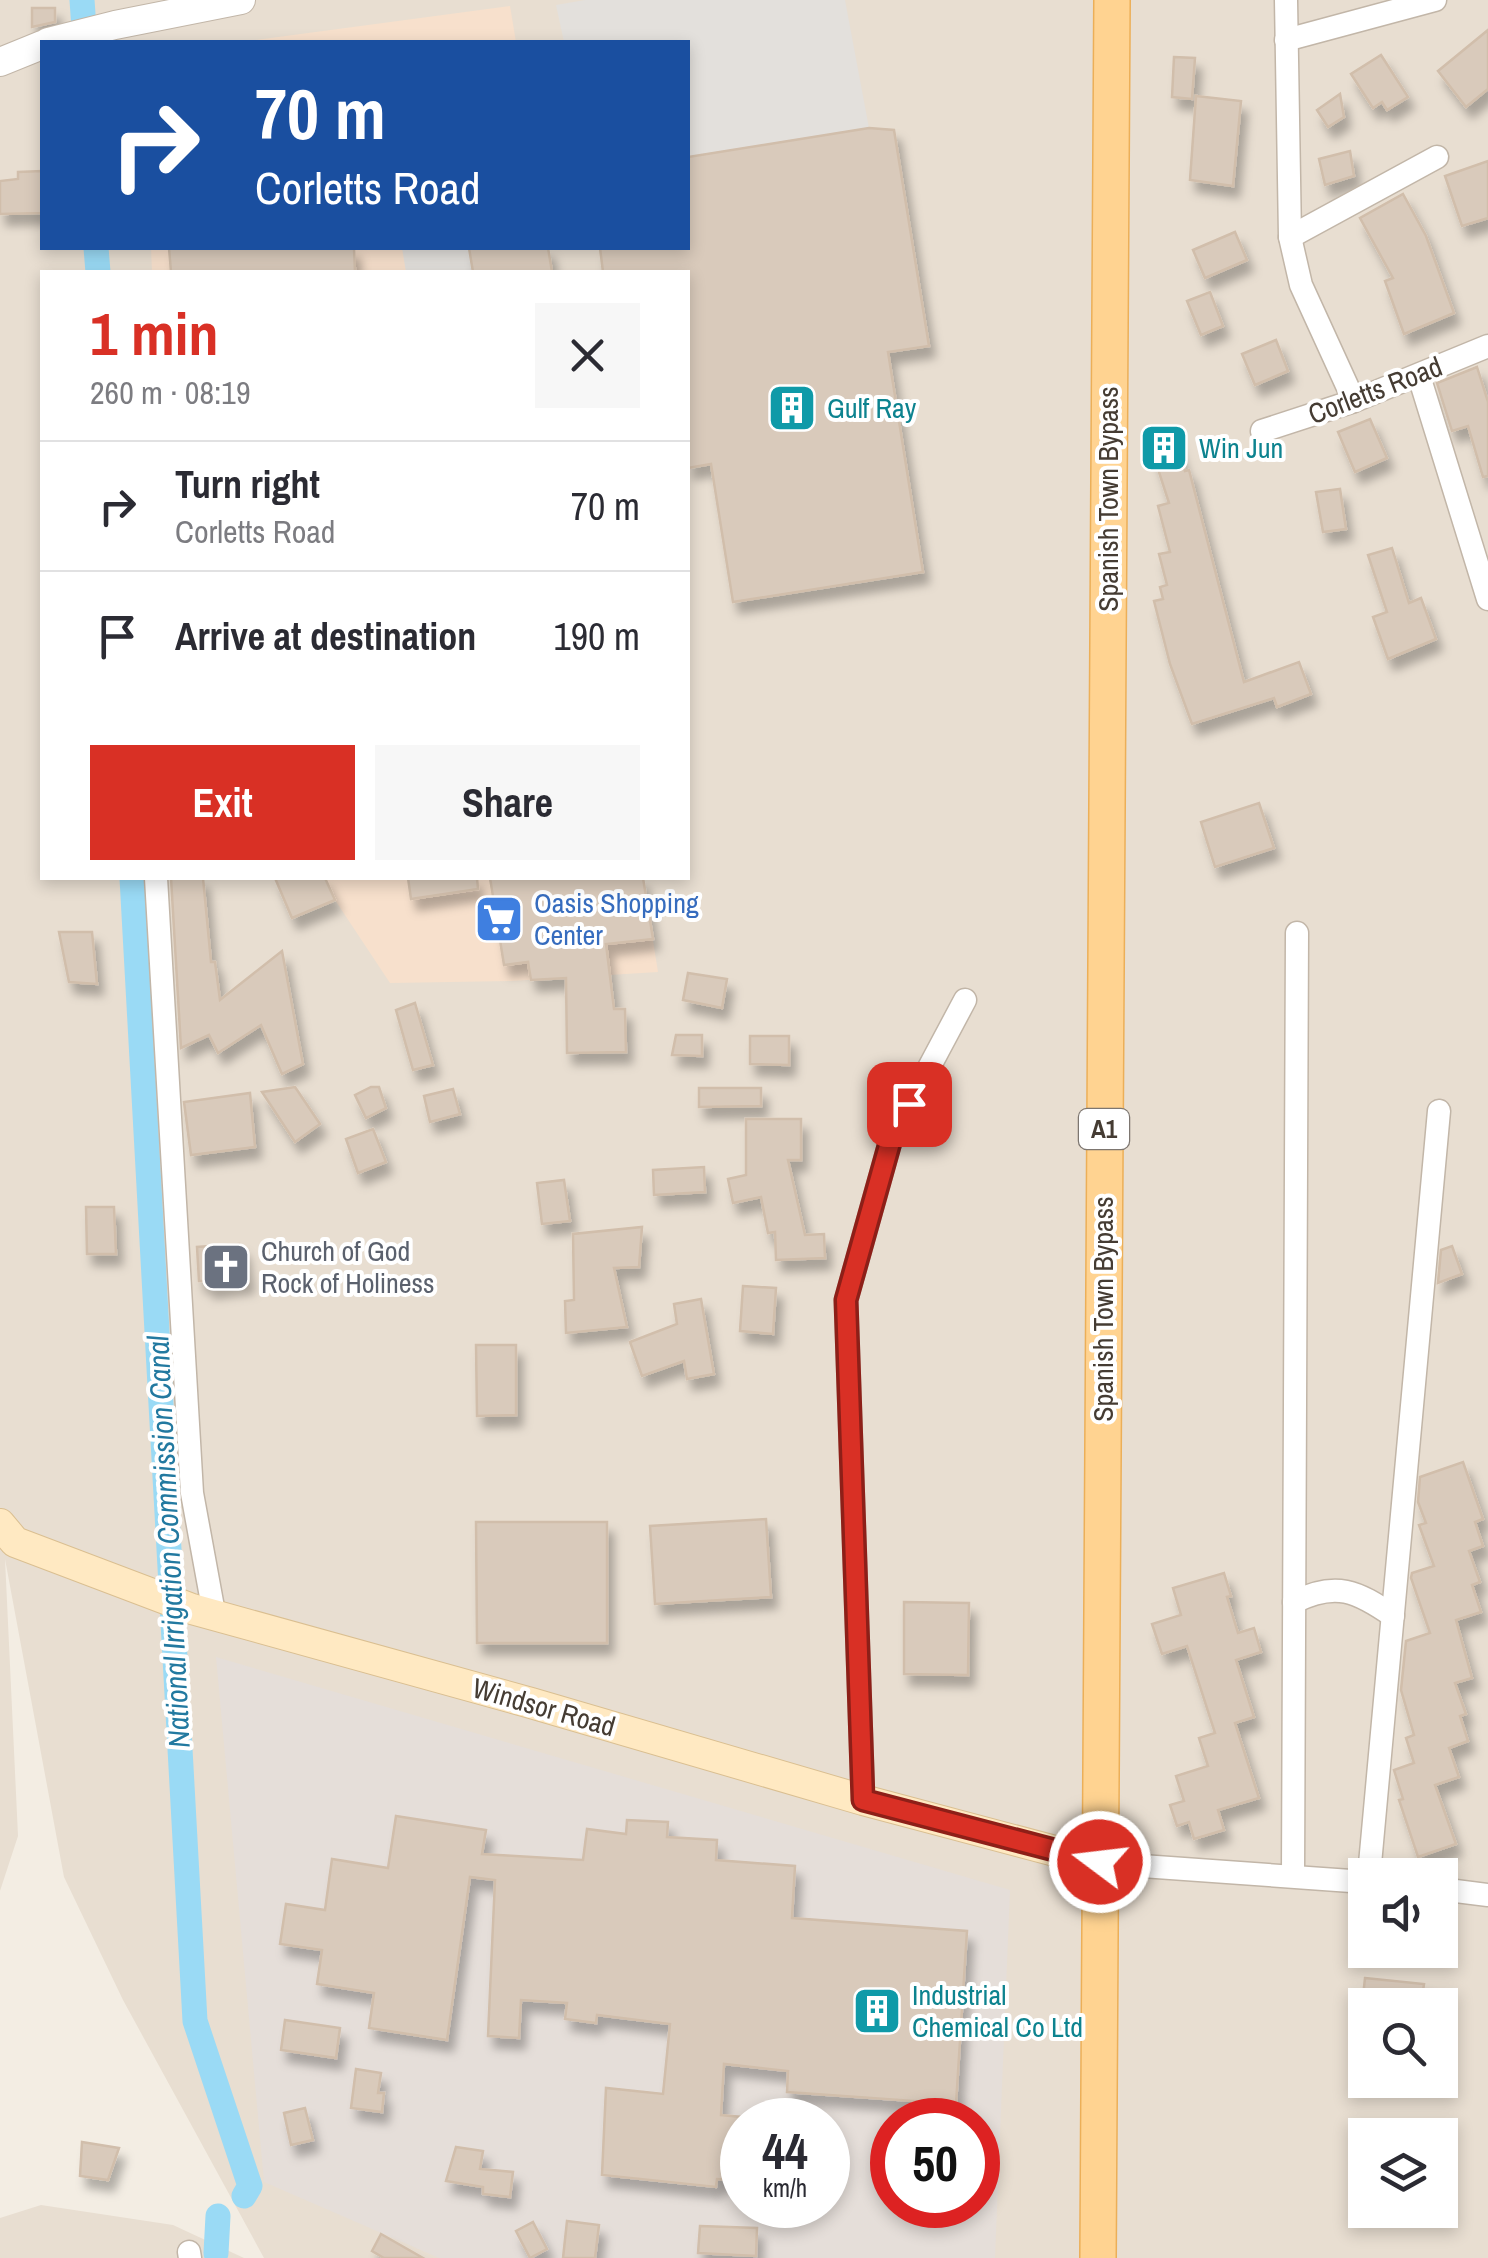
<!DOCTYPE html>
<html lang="en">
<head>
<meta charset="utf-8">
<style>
	body { margin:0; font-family:"Archivo Narrow",sans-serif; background:#f7f7f7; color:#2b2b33; height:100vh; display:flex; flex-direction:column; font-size:38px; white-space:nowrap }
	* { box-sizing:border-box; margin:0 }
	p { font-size:32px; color:#7c7c81 }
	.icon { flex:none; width:55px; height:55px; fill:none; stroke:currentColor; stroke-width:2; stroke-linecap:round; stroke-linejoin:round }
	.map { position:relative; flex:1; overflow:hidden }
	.details { position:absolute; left:40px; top:270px; width:650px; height:610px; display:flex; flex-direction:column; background:#fff; border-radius:0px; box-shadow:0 5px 15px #0003 }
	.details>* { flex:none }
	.top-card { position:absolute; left:40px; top:40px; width:650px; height:210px; border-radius:0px; box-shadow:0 5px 15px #0003; background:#1a4fa0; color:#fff; overflow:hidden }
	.fabs { position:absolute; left:1348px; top:1858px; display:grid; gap:20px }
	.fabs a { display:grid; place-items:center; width:110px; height:110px; border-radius:0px; background:#fff; box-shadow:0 5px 15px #0003; font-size:50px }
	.speed { position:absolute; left:720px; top:2098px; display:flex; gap:20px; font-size:50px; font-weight:700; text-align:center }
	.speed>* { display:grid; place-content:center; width:130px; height:130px; border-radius:50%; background:#fff; box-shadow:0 5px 15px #0003; line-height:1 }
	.speed small { font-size:25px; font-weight:400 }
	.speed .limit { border:15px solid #d22; background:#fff; color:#111 }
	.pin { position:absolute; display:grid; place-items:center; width:85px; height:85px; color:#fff; margin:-42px; border-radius:20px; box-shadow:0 5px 15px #0006 }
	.me { position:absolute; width:110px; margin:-55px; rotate:285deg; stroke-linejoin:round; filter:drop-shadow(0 0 8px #0008) }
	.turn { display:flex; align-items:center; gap:35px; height:210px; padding:0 50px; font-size:45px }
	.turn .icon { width:130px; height:130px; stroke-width:2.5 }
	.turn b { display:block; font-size:70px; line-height:85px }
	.round { display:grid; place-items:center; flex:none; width:105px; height:105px; border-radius:0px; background:#f7f7f7 }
	.head { display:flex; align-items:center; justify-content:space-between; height:170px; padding:0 50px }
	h1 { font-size:60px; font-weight:700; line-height:75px; color:#d93025 }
	.cta { display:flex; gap:20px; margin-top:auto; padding:20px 50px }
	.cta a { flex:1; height:115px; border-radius:0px; background:#d93025; color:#fff; font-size:40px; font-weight:700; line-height:115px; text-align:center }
	.cta a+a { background:#f7f7f7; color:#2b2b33 }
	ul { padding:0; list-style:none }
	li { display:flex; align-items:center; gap:30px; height:130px; padding:0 50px; border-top:2px solid #e1e1e2 }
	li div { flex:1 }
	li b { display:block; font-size:38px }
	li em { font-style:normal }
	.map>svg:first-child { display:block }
</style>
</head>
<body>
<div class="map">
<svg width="1488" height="2258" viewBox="0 0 1488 2258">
	<defs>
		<filter id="shadow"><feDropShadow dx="6" dy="11" stdDeviation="5" flood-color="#0004"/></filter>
	</defs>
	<rect width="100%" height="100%" fill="#f3ede3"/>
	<g fill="#e8ded1" fill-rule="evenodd">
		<path d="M0 0H1488V2258H264L123 2000 64 1877 5 1559 18 1836 0 1891ZM42 42H688V248H42ZM42 272H688V878H42ZM1365 1875H1440V1950H1365ZM1365 2005H1440V2080H1365ZM742 2120H828V2205H742ZM892 2120H978V2205H892ZM1365 2135H1440V2210H1365Z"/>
		<path d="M41 2205 173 2225 244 2258H0V2218Z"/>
	</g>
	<g fill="#f7e0cc">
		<path d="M510 6 516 42H241Z"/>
		<path d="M151 248H548L552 272H152Z"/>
		<path d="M325 878H643L658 972 511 981 390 983 335 900Z"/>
	</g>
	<path fill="#e5ded9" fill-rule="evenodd" d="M216 1657 1010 1890 995 2258H439L264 2182ZM742 2120H828V2205H742ZM892 2120H978V2205H892Z"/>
	<g fill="#e3e0dc">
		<path d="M585 0H845L869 128 688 157V42H564L556 5Z"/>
		<path d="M402 248H469L473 272H406Z"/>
	</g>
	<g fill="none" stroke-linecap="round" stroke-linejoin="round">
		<g stroke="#9adaf5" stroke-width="25">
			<path d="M82 0 85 42"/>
			<path d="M96 248 98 272"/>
			<path d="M132 878 195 2021 250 2186 244 2196"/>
			<path d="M216 2253 218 2216"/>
		</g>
	</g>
	<g fill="#d9cabb" stroke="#d1beab" stroke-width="2.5" filter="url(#shadow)">
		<path d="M32 8H55V22L32 27Z"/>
		<path d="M1488 30V89L1466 107 1438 71Z"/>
		<path d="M1381 55 1408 97 1387 110 1382 102 1373 108 1351 74Z"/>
		<path d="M1174 57 1195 58 1192 99 1172 97Z"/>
		<path d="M1340 94 1344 117 1328 127 1317 110Z"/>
		<path d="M1196 96 1241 101 1233 186 1190 180Z"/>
		<path d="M869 128 894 130 929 346 888 352 923 572 733 602 711 464 688 468V272H603L600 248H688V157Z"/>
		<path d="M1350 151 1354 176 1325 185 1319 159Z"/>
		<path d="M1488 161V218L1462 226 1445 176Z"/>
		<path d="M42 171V213L0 214V181L18 179V172Z"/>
		<path d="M1403 194 1426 236 1454 313 1404 334 1385 281 1393 278 1360 218Z"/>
		<path d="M1235 232 1247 260 1205 278 1193 250Z"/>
		<path d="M169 248H354L355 272H171Z"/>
		<path d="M469 248H548L552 272H473Z"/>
		<path d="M1210 292 1223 326 1201 335 1187 301Z"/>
		<path d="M1276 340 1288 371 1255 385 1242 354Z"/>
		<path d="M1477 367 1488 402V476L1483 477 1468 426 1452 431 1437 383Z"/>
		<path d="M1370 419 1387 458 1355 472 1338 432Z"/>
		<path d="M1171 430 1185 471 1189 470 1244 682 1299 662 1311 694 1277 707 1274 698 1192 724 1170 664 1154 601 1163 599 1160 587 1167 585 1159 554 1170 552 1158 506 1169 503 1148 438Z"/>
		<path d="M1340 489 1346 529 1323 532 1316 492Z"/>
		<path d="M1392 548 1409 603 1421 598 1436 639 1388 659 1373 617 1387 612 1368 555Z"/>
		<path d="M1259 803 1274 848 1215 867 1201 822Z"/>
		<path d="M171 878H203L211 962H215L220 1000 282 951 303 1064 282 1074 261 1025 218 1053 209 1035 181 1048Z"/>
		<path d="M275 878H325L335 900 292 918Z"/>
		<path d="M408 878H477L478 889 411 899Z"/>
		<path d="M490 878H643L653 939 606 944 614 1009H625L626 1052 567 1053 566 978 531 980 528 962 504 965Z"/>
		<path d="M59 932H92L97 984 69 982Z"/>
		<path d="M688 973 727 979 722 1008 683 1000Z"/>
		<path d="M415 1003 433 1065 413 1070 396 1010Z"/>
		<path d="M676 1035H702V1056L672 1055Z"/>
		<path d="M750 1036H789V1065L750 1064Z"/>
		<path d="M295 1087 320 1124 295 1142 262 1092Z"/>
		<path d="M371 1087H379L386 1108 366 1118 355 1095Z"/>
		<path d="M699 1088H761V1106L699 1107Z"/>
		<path d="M453 1089 460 1114 430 1122 424 1096Z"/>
		<path d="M250 1093 255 1147 191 1155 184 1102Z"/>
		<path d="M746 1119H801V1160H788L805 1235 824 1234 825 1258 776 1260 775 1232 768 1233 761 1197 733 1203 728 1179 746 1175Z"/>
		<path d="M373 1129 386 1162 358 1173 346 1139Z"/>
		<path d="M704 1167 705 1192 654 1195 653 1170Z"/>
		<path d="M564 1180 570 1221 542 1224 537 1183Z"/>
		<path d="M86 1207H114L116 1254H87Z"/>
		<path d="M642 1227 639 1267 614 1268 627 1327 566 1333 565 1301 574 1300 573 1234Z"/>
		<path d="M239 1244V1247H243L248 1282 208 1287 207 1281H199L197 1247Z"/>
		<path d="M1452 1246 1462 1274 1438 1283 1441 1250Z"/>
		<path d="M743 1286 776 1288 773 1334 740 1331Z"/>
		<path d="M701 1299 714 1374 687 1379 684 1361 642 1376 630 1342 677 1324 674 1304Z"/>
		<path d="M476 1345H516V1415L477 1416Z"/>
		<path d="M1463 1462 1483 1519 1475 1522 1483 1546 1469 1551 1480 1582 1472 1585 1481 1612 1456 1620 1472 1678 1455 1683 1466 1714 1460 1716 1468 1741 1449 1748 1459 1777 1435 1785 1456 1844 1418 1857 1399 1800 1403 1799 1394 1770 1414 1763 1406 1738 1414 1735 1401 1690 1406 1641 1430 1633 1411 1578 1412 1573 1434 1566 1419 1525 1426 1523 1418 1502 1420 1477Z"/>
		<path d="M766 1519 771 1597 655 1604 650 1526Z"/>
		<path d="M476 1522H607V1643H477Z"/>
		<path d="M1224 1573 1231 1596 1227 1597 1238 1633 1254 1628 1261 1652 1236 1660 1254 1717 1235 1723 1259 1798 1218 1810 1224 1830 1194 1839 1189 1822 1177 1826 1170 1805 1184 1801 1176 1776 1208 1766 1199 1738 1215 1733 1187 1646 1162 1654 1152 1624 1181 1615 1173 1588Z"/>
		<path d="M904 1602 969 1603 968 1675 904 1674Z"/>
		<path d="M396 1816 486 1830 482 1854 583 1860 587 1829 626 1834 627 1820 668 1822 667 1837 717 1840 716 1860 795 1866 792 1918 967 1931 956 2104 787 2092 788 2071 724 2064 721 2115 742 2117V2181L717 2179 716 2187 602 2175 606 2088 663 2094 670 2024 597 2015 596 2023 565 2019 567 2003 521 2000 519 2038 488 2036 495 1880 470 1877 447 2040 369 2028 374 1993 317 1984 322 1950 280 1944 286 1904 325 1910 332 1859 388 1868Z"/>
		<path d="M1365 1978 1424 1984 1421 2005H1362Z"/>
		<path d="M285 2020 340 2028 336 2058 281 2050Z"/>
		<path d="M356 2069 381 2073 378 2093H384L382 2112 351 2108Z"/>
		<path d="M305 2108 313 2140 291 2145 284 2113Z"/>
		<path d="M82 2142 119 2148 108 2180 80 2176Z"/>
		<path d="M456 2147 483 2151 480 2169 513 2172 510 2197 483 2194V2187L446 2181Z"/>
		<path d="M567 2221 599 2225 595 2258H563Z"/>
		<path d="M533 2222 547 2249 530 2258 516 2231Z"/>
		<path d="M700 2226 757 2228 756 2256 698 2253Z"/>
		<path d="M381 2234 423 2258H384L372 2251Z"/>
	</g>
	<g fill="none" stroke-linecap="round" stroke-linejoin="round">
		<g stroke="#c2b6a8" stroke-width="25">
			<g id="minor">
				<path d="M1286 0 1290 237 1301 285 1354 401"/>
				<path d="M1286 40 1435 0"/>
				<path d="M1290 237 1437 157"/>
				<path d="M1419 376 1488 599"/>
				<path d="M1262 431 1354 401 1488 346"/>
				<path d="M156 878 192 1493 214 1613"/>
				<path d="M1294 1602C1336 1581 1357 1591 1393 1616"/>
				<path d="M863 1800 846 1300 891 1139 965 1000"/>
				<path d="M1100 1863 1365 1882"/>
				<path d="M1293 1875 1297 933"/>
				<path d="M1369 1875 1439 1111"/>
				<path d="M1440 1889 1488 1895"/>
				<path d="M189 2252 190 2258"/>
			</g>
		</g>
		<g stroke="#c2b6a8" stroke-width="30">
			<g id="tertiary">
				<path d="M48 42 115 25 241 0"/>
				<path d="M0 62 42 45"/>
			</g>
		</g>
		<g stroke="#dabf91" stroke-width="32">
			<path id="secondary" d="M0 1524 15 1542 192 1609 531 1703 863 1800 1100 1863"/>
		</g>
		<g stroke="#ecaf58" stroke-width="38">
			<path id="primary" d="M1098 2258 1112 0"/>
		</g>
		<use href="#minor" stroke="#fff" stroke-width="22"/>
		<use href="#tertiary" stroke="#fff" stroke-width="28"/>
		<use href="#secondary" stroke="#ffe9c2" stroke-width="30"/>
		<use href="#primary" stroke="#ffd391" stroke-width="35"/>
	</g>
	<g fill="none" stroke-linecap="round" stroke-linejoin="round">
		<g stroke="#8d1f18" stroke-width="25">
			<path id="route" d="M909 1104 891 1139 846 1300 863 1800 1100 1862"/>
		</g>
		<use href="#route" stroke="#d93025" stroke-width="18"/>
	</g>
	<defs>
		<g id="building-square" transform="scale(2.5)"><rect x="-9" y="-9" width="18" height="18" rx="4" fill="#0f9aa8" stroke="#fff"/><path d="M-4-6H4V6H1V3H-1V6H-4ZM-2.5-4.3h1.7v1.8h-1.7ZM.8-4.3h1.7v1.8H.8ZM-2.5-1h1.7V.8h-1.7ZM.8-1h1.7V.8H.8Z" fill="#fff"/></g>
		<g id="supermarket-square" transform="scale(2.5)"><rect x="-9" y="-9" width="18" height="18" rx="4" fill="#3f7fe0" stroke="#fff"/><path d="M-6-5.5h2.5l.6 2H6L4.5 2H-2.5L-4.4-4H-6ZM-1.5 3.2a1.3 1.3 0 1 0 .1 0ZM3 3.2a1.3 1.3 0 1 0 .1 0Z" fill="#fff"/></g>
		<g id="church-square" transform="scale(2.5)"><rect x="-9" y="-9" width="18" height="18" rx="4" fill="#6b7280" stroke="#fff"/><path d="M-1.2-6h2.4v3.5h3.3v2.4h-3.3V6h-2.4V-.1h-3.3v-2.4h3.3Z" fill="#fff"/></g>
	</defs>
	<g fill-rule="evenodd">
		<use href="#building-square" x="792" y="408"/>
		<use href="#building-square" x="1164" y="448"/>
		<use href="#supermarket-square" x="499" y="919"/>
		<use href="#church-square" x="226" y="1267"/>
		<use href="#building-square" x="877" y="2011"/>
	</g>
	<g text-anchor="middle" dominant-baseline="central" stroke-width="8" stroke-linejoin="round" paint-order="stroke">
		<rect fill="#fff" stroke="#7d7670" stroke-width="2.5" x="1079" y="1109" width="50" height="40" rx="8"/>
		<g font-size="25" font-weight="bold" fill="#453c33">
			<text x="1104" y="1129">A1</text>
		</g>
		<g font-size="28" fill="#453c33" stroke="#fff">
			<text transform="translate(1375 390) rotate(-21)">Corletts Road</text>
			<text transform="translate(1108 499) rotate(-90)">Spanish Town Bypass</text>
			<text transform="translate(1103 1309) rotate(-90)">Spanish Town Bypass</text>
			<text transform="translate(544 1707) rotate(16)">Windsor Road</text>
		</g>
		<g font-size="28" fill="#0d838f" stroke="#fff" text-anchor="start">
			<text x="827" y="408">Gulf Ray</text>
			<text x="1199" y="448">Win Jun</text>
			<text x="912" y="1995">Industrial<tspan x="912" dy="32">Chemical Co Ltd</tspan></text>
		</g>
		<g font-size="28" fill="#366cbe" stroke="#fff" text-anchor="start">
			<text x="534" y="903">Oasis Shopping<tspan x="534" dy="32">Center</tspan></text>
		</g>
		<g font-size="28" fill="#5b616d" stroke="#fff" text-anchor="start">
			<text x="261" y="1251">Church of God<tspan x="261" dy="32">Rock of Holiness</tspan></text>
		</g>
		<g font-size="30" font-style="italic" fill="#2279a0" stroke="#fff">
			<text transform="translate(168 1542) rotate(-93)">National Irrigation Commission Canal</text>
		</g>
	</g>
</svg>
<div class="fabs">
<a><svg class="icon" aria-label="sound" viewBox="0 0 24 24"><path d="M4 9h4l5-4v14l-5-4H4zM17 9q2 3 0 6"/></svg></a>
<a><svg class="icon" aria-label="search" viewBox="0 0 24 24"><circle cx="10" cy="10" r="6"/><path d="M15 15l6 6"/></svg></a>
<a><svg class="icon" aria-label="layers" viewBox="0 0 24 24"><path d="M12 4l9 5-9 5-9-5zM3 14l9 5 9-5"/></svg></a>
</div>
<div class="speed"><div>44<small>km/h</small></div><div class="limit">50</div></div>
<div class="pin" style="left:909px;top:1104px;background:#d93025"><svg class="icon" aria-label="arrive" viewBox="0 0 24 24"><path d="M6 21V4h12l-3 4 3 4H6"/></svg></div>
<svg class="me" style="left:1100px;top:1862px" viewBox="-20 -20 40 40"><circle r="17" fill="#d93025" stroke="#fff" stroke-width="3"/><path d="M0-11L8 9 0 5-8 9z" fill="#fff"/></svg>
<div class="top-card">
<div class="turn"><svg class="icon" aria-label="right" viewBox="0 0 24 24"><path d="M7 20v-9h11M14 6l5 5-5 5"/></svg><div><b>70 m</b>Corletts Road</div></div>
</div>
<section class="details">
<div class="head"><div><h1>1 min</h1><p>260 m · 08:19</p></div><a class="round"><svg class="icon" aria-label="close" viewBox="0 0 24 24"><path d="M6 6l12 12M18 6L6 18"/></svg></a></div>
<ul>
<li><svg class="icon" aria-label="right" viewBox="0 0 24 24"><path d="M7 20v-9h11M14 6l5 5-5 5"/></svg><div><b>Turn right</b><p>Corletts Road</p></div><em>70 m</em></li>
<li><svg class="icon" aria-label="arrive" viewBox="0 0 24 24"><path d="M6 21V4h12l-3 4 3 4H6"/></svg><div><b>Arrive at destination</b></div><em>190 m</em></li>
</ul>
<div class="cta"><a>Exit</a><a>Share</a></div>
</section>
</div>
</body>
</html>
